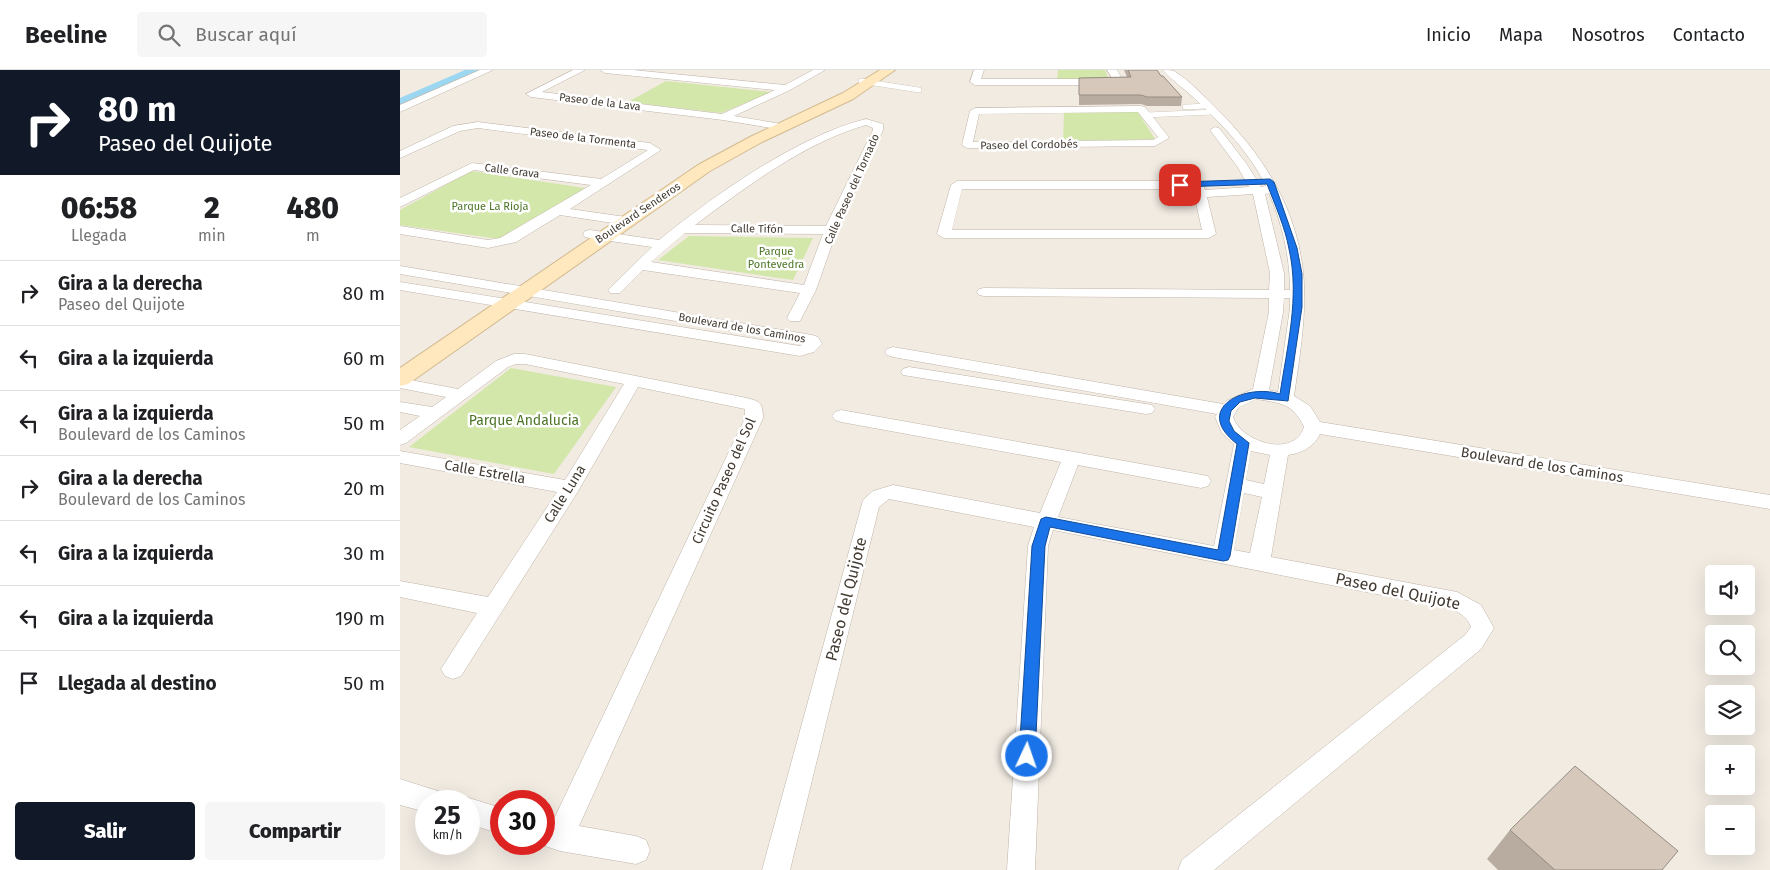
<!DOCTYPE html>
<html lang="es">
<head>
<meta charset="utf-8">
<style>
	body { margin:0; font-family:"Fira Sans",sans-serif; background:#f6f6f6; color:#202124; height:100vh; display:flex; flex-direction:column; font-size:19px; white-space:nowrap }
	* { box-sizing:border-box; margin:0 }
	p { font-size:16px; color:#757577 }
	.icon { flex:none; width:28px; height:28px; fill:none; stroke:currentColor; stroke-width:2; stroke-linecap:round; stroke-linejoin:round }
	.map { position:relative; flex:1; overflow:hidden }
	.side { display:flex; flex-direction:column; background:#fff; width:400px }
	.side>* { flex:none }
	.banner { background:#111827; color:#fff; overflow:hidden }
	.fabs { position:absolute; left:1305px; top:495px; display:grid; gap:10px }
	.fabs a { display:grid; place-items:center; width:50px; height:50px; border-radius:5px; background:#fff; box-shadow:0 5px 20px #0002; font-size:25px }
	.speed { position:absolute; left:15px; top:720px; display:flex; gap:10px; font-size:25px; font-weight:700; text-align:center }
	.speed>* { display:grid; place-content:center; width:65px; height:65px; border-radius:50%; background:#fff; box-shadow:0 5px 20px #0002; line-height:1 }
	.speed small { font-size:12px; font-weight:400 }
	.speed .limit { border:8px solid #d22; background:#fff; color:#111 }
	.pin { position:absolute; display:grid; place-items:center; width:42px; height:42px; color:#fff; margin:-21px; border-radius:10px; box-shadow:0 2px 8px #0006 }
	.me { position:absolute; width:55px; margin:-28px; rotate:3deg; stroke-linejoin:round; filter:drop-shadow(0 0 4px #0008) }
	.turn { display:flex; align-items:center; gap:18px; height:105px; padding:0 15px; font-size:22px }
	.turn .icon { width:65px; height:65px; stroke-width:2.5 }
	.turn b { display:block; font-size:35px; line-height:42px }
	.eta { display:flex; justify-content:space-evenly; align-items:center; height:85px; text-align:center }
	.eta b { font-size:30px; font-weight:800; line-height:35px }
	.cta { display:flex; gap:10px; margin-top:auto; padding:10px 15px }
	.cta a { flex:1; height:58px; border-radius:5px; background:#111827; color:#fff; font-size:20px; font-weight:800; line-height:58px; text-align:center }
	.cta a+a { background:#f6f6f6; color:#202124 }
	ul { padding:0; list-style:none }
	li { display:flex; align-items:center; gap:15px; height:65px; padding:0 15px; border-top:1px solid #e0e0e0 }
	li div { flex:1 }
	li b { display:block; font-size:19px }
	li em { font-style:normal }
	header { display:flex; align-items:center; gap:30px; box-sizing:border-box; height:70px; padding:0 25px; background:#fff; border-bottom:1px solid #e0e0e0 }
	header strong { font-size:24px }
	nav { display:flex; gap:28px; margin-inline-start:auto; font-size:18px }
	.search { width:350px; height:45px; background:#f6f6f6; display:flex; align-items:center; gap:12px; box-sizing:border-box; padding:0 18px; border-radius:5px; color:#757577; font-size:19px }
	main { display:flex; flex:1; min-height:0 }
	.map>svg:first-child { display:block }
</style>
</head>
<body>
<header>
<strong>Beeline</strong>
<div class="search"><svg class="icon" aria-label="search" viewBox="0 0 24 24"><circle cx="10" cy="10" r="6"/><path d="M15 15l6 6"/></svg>Buscar aquí</div>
<nav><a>Inicio</a><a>Mapa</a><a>Nosotros</a><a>Contacto</a></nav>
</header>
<main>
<section class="side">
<div class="banner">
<div class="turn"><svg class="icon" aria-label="right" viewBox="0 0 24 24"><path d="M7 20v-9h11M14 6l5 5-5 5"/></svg><div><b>80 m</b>Paseo del Quijote</div></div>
</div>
<div class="eta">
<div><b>06:58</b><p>Llegada</p></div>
<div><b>2</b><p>min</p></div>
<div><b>480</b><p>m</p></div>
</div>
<ul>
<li><svg class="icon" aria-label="right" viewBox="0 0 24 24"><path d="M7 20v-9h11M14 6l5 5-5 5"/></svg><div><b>Gira a la derecha</b><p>Paseo del Quijote</p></div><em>80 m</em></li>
<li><svg class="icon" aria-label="left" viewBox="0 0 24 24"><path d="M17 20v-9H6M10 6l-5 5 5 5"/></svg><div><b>Gira a la izquierda</b></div><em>60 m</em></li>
<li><svg class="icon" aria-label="left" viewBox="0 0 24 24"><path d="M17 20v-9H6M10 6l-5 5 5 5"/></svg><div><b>Gira a la izquierda</b><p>Boulevard de los Caminos</p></div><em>50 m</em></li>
<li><svg class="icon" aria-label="right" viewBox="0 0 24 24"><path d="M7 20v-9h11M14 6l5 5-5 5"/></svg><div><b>Gira a la derecha</b><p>Boulevard de los Caminos</p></div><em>20 m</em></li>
<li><svg class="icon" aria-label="left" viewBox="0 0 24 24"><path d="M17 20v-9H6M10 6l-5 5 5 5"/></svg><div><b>Gira a la izquierda</b></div><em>30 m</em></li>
<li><svg class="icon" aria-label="left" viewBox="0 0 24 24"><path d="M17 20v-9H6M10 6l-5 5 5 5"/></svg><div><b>Gira a la izquierda</b></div><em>190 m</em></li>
<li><svg class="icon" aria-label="arrive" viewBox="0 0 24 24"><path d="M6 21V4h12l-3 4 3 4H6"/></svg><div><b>Llegada al destino</b></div><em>50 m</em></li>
</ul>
<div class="cta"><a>Salir</a><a>Compartir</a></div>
</section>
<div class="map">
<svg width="1370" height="800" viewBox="0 0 1370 800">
	<rect width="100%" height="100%" fill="#f1ebe2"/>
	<g fill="#d2e7a9">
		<path d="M658 0H705L709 10H657Z"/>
		<path d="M266 11 372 22 321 43 228 32Z"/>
		<path d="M737 41 755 69 663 72 664 43Z"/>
		<path d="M71 101 185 118 99 169 0 155V140Z"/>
		<path d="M289 166 413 168 393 210 258 190Z"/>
		<path d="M111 298 216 317 154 404 9 377Z"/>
	</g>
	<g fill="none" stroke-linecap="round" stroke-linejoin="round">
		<path fill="#9bd7f1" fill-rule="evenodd" d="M65 0H79L0 35V28Z"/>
		<g stroke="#c0b4a8" stroke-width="5.5">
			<g id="service">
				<path d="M461 11 519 20"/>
				<path d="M785 37 808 36"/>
				<path d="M746 45 814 42"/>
			</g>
		</g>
		<g stroke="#c0b4a8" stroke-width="1">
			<g id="minor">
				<path d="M80 0H93L0 42V35Z"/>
				<path d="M173 0H185L142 22 322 44 375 20 205 3 200 0H233L385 15 413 0H425L390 20 334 46 387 55 388 57 383 60 323 50 131 27 126 24Z"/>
				<path d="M574 0H584L581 9H703L708 12 703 15H575L570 12Z"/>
				<path d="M707 0H717L724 12 722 14H716Z"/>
				<path d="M763 0C767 0 771 0 774 1 790 11 804 26 817 39 873 95 908 158 904 239 903 268 898 297 894 326L910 336 920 352 1370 425V439L920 364C914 377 902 383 888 385L871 487 1057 522 1081 535 1094 558 1081 579 814 800H778L782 790 1065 565 1071 557C1068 548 1060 543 1052 539L653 460 648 476 635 800H607L628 476 634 457 489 429 479 437 390 800H362L463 430 473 421 493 415 640 443 661 392 441 352 435 350 432 346 435 342 441 340 808 406 811 411 808 416 801 418 678 395 658 447 814 476 834 374 822 363 815 347 817 344 493 287 487 285 485 282 487 279 493 277 823 334 826 331 853 319 869 242V228L584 226 579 225 577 222 579 219 584 218 869 220 870 203 853 124 807 127 816 164 809 168H544L537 164 551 115 557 111H798L802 112 805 120 849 117 837 96 810 60 815 57 819 58 846 93 861 117 866 116C850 83 822 54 795 29 785 19 772 11 763 0ZM562 119H793L802 160H552ZM869 123C882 153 890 187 890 220H884V203L865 124ZM884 228H890V238L878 322 869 320 883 242ZM856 329C880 333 893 333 904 357 894 389 841 372 833 347L838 338ZM851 381 870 385 864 414 846 410ZM844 423 862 427 850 483 834 480Z"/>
				<path d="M741 36 745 37 768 66 769 68 755 76 567 78 562 75 570 41 575 38ZM738 42 758 67 753 70 573 72 579 44Z"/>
				<path d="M466 49 483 54V60L437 160 416 220 400 251H390L387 248 400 223 243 200 220 223H210L208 220 252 177 190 168 185 167 183 164 185 161 190 160 259 170C313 126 399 65 466 49ZM466 55 473 58V60L426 156 295 155C345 118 405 72 466 55ZM285 163 423 164 404 215 251 192Z"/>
				<path d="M78 52 250 73 261 80 170 139 226 147 231 148 232 151 231 154 226 155 160 145 116 172 88 178 0 164V156L88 170 100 168 191 115 74 100 0 137V128L72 93 201 109 248 80 78 58 60 61 0 88V81L53 56Z"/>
				<path d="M0 196 412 265 418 267 422 274 414 282 400 286 0 220V212L400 276 405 273 0 204Z"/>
				<path d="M114 284H125L342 327C358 331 363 330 363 348L179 756 236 766 246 770 250 780 246 790 236 794 160 781 139 774H144V748L153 751 345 348V339L238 317 177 423 61 606 53 609 45 606 41 599 77 543 0 527V511L88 527 157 422 0 393V381L165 410 224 314 125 294H116L108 297 6 373 0 375V360L20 346 0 342V332L32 337 46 327 0 318V308L58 319 96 291Z"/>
				<path d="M509 297 746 334 752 335 755 339 752 343 746 344 503 305 501 302 503 299Z"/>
				<path d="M0 709 41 722 45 731H26V742L0 735Z"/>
				<path d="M69 728 101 738V764L69 754V731H61Z"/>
			</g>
		</g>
		<g stroke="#d3ba90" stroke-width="2">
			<path id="secondary" d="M480 0H495L453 29 362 72 310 101 8 314 0 316V298L298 95 352 66 443 23Z"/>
		</g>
		<use href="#service" stroke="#fff" stroke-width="5"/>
		<use href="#minor" fill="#fff" fill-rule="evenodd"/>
		<use href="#secondary" fill="#ffe8be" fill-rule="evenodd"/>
	</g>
	<g fill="#b8aca0">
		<path d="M724 0H757L761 6 782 27 781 36H747L741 34 679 35V8L727 7Z"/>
		<path d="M1110 760 1262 800H1098L1087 789Z"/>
	</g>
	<g fill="#d6c8ba" stroke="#968c82">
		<path d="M728 0H757L761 6H763L782 27H747L741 25H679V8L731 7Z"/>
		<path d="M1175 696 1278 781 1262 800H1155L1110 760Z"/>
	</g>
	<path fill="#1a73e8" stroke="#114b97" d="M870 109 874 112 897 178 902 204V237L888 331 855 328 840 332 831 341 829 351 834 361 849 373 830 486 828 490 823 491 650 457 645 476 635 686 633 691 627 693 622 691 619 686 632 476 641 449 646 447 818 480 837 374C792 339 844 313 880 324 887 277 900 227 889 179 885 157 875 135 867 114L780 117 776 115 780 112Z"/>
	<g text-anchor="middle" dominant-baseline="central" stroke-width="5" stroke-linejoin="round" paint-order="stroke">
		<g font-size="11" fill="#433b32" stroke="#fff">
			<text transform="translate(200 32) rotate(7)">Paseo de la Lava</text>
			<text transform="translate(183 68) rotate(7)">Paseo de la Tormenta</text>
			<text transform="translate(629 75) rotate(-1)">Paseo del Cordobés</text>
			<text transform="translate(112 101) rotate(7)">Calle Grava</text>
			<text transform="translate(452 119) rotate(-66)">Calle Paseo del Tornado</text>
			<text transform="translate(238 143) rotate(-34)">Boulevard Senderos</text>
			<text transform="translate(357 159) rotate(1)">Calle Tifón</text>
			<text transform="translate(342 258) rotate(10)">Boulevard de los Caminos</text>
		</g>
		<g font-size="11" fill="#4c7526" stroke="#fff">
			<text x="90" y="136">Parque La Rioja</text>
			<text x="376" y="181">Parque<tspan x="376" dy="13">Pontevedra</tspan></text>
		</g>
		<g font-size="14" fill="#4c7526" stroke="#fff">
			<text x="124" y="350">Parque Andalucia</text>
		</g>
		<g font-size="14" fill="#433b32" stroke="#fff">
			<text transform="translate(1142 395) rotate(9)">Boulevard de los Caminos</text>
			<text transform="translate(85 402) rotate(10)">Calle Estrella</text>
			<text transform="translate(324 411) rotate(-66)">Circuito Paseo del Sol</text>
			<text transform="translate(165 424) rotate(-58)">Calle Luna</text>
		</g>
		<g font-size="16" fill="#433b32" stroke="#fff">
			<text transform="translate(998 521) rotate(12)">Paseo del Quijote</text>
			<text transform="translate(446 529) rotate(-76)">Paseo del Quijote</text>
		</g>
	</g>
</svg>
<div class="fabs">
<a><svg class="icon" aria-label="sound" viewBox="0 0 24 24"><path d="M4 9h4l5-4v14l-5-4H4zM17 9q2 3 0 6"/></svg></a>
<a><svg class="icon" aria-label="search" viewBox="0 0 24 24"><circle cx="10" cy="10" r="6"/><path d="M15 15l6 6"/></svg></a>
<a><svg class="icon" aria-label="layers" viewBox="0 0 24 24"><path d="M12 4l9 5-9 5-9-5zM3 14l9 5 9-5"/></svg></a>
<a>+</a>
<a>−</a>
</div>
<div class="speed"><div>25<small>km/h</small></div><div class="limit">30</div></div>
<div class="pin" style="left:780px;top:115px;background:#d93025"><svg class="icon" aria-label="arrive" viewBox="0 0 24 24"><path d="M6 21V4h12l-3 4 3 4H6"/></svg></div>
<svg class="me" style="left:627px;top:686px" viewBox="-20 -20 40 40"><circle r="17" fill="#1a73e8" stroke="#fff" stroke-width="3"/><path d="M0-11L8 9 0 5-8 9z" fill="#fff"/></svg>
</div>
</main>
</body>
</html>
